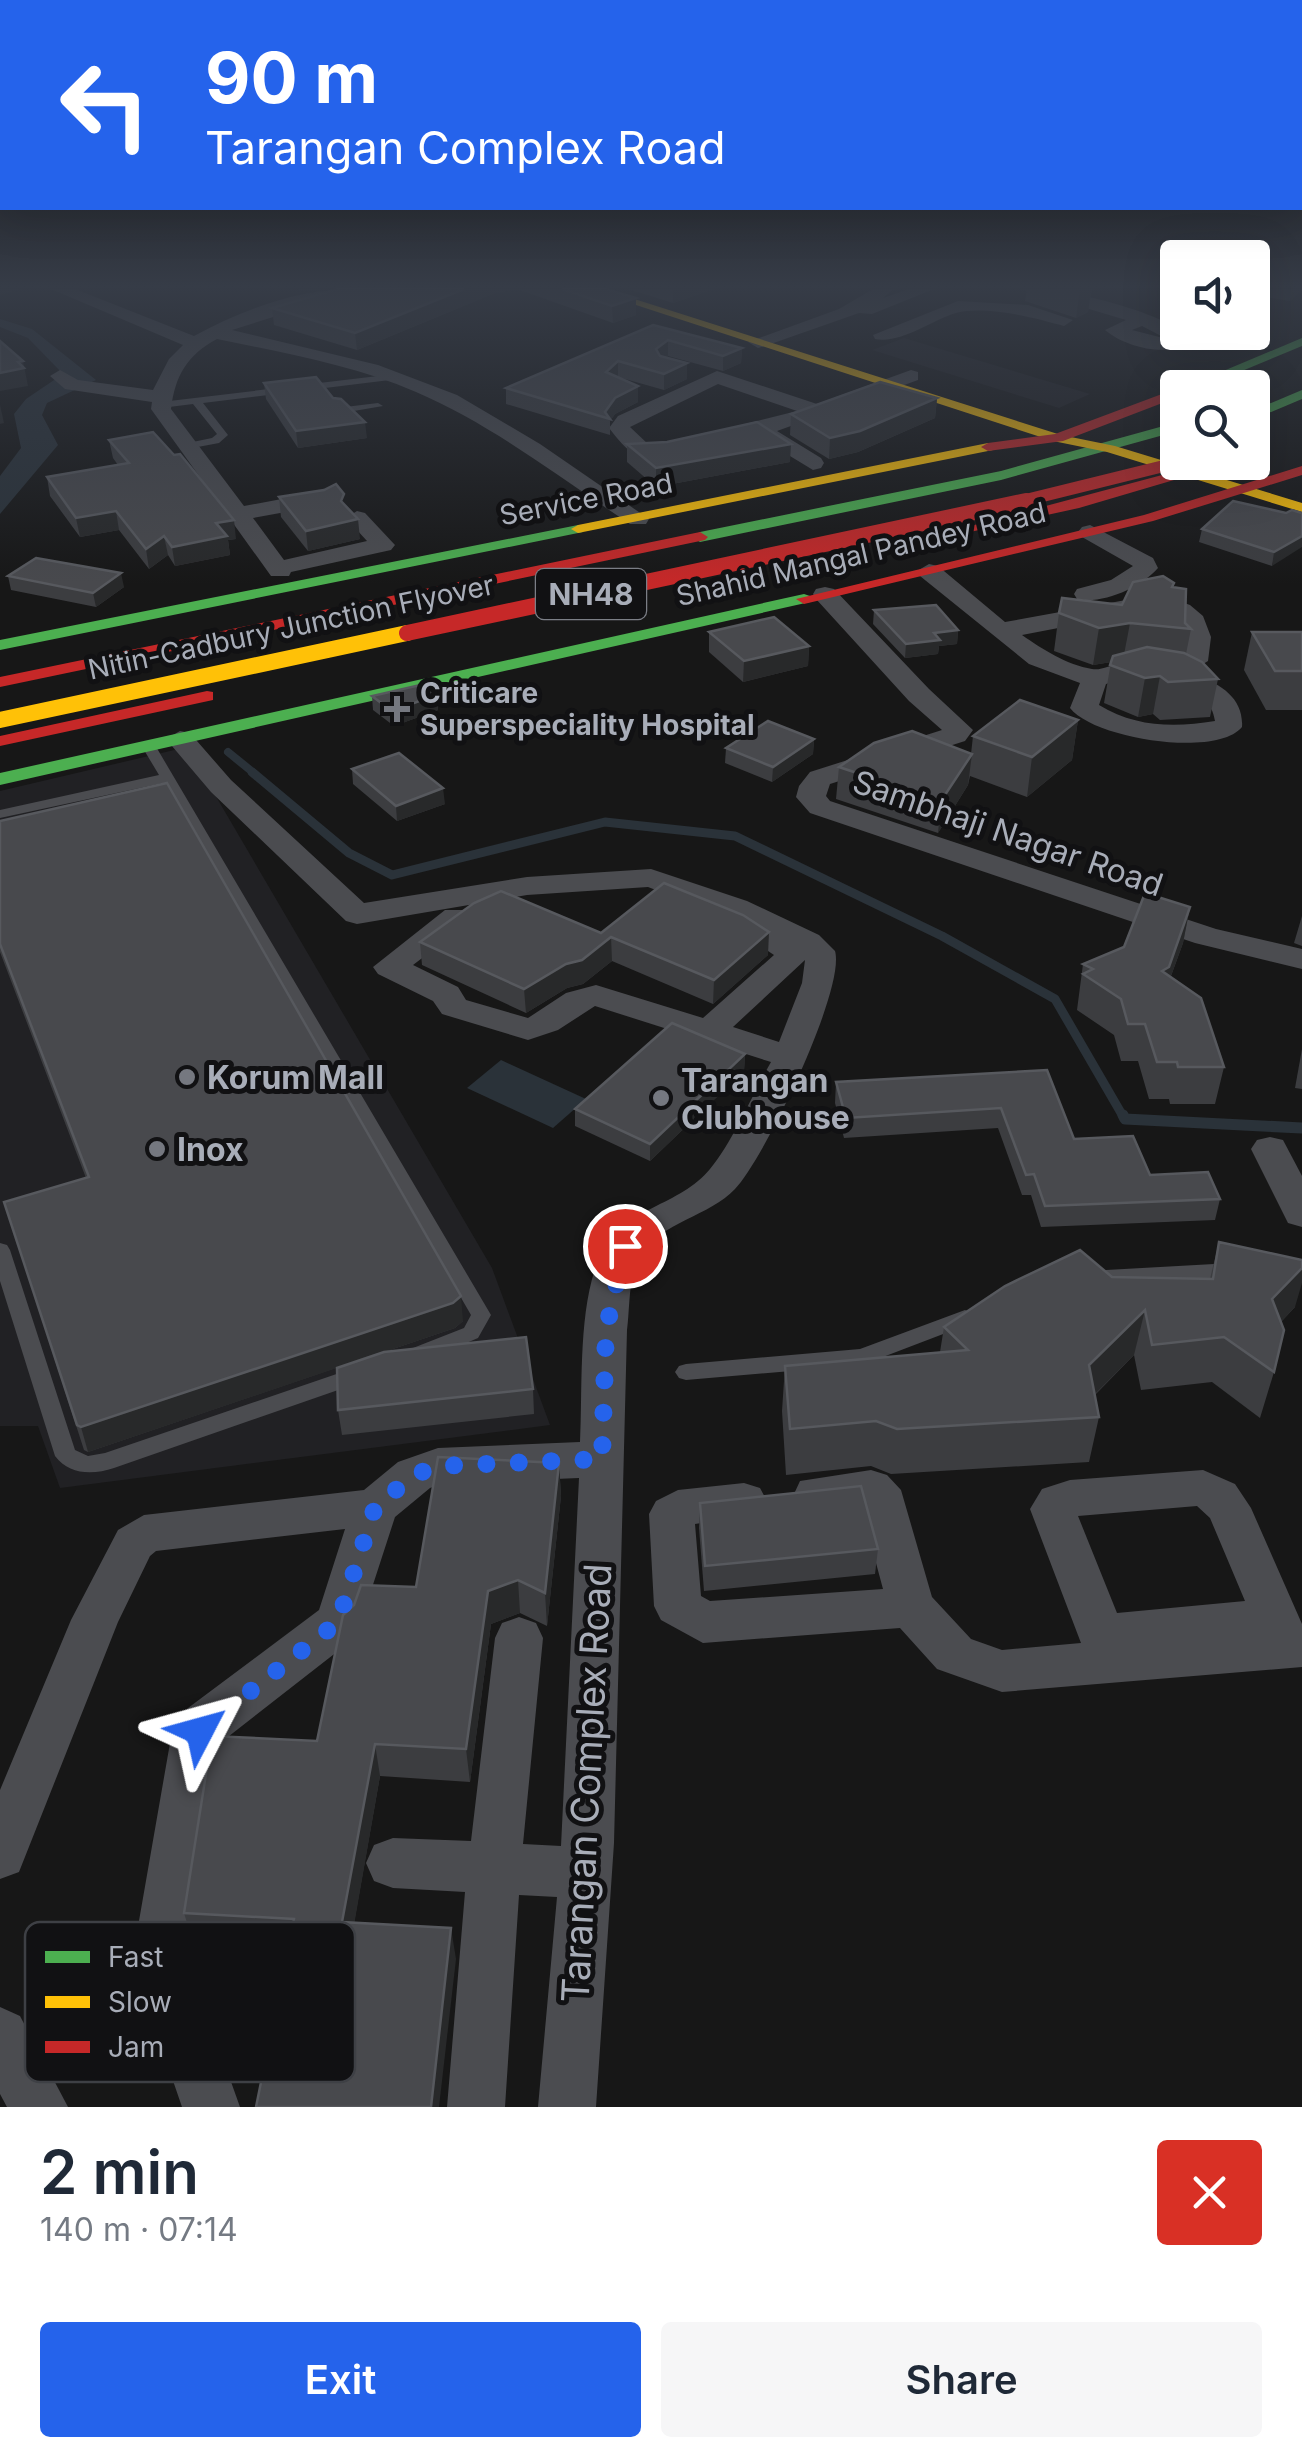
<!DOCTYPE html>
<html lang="en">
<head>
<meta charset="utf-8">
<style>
	body { margin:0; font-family:Inter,sans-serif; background:#f6f6f7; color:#1f2937; height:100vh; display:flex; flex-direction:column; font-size:38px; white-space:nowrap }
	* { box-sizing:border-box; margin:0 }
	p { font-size:32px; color:#747a83 }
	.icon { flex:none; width:55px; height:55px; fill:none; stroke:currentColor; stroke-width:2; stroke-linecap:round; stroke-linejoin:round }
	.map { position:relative; height:2107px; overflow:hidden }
	.side { display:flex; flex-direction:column; background:#fff; flex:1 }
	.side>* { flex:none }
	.top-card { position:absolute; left:0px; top:0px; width:1302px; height:210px; box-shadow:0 10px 40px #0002; background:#2563eb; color:#fff; overflow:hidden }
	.tools { position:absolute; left:1160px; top:240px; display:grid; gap:20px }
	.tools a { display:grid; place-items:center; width:110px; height:110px; border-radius:10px; background:#fff; box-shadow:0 10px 40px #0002; font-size:50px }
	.pin { position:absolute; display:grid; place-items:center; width:85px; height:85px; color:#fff; margin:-42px; border:5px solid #fff; border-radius:50%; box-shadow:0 2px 10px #0007 }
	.me { position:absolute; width:110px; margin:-55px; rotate:51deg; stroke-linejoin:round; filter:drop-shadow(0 0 8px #0008) }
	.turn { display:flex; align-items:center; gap:35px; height:210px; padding:0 40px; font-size:45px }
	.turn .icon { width:130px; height:130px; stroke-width:2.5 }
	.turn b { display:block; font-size:70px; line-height:85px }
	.round { display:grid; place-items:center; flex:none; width:105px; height:105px; border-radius:10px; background:#f6f6f7 }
	.overview { display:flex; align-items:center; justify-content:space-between; height:170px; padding:0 40px }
	h1 { font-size:60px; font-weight:600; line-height:75px }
	.button { display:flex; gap:20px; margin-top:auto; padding:20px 40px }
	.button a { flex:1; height:115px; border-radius:10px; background:#2563eb; color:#fff; font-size:40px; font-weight:600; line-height:115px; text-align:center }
	.button a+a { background:#f6f6f7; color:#1f2937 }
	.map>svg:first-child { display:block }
</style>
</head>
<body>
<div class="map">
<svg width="1302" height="2107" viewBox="0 0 1302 2107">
	<rect width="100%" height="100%" fill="#171717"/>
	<g fill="#212124">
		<path d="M904 338 1090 394 1059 408 872 350Z"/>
		<path d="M187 747 492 1268 550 1425 60 1488 38 1426H0V791Z"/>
	</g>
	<g fill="#2a3239">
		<path d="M0 319 32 329 96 380 47 403 42 415 58 445 0 514V476L21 448 14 414 26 399 63 374 28 338 0 327Z"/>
		<path d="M501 1060 586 1099 553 1128 467 1088Z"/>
	</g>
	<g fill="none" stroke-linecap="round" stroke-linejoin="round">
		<path stroke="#2a3239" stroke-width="8" d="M228 752 255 774"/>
		<path stroke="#2a3239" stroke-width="9" d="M252 772 349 853 392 875 605 822 735 836 942 936 1055 999 1124 1118"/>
		<path stroke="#2a3239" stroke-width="11" d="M1123 1115 1125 1119 1302 1128"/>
		<g fill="#4b4c50" fill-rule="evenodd">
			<path d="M395 374 400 377 398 379 203 403 228 435 219 443 187 449 182 446 183 444 212 438 217 434 193 404 161 408 156 405 161 402Z"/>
			<path d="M329 398H337L345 407 378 403 383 406 342 413 329 402Z"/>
			<path d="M148 741 155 745 491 1315 478 1338 427 1360 420 1362 413 1360 410 1354 413 1348 464 1328 471 1315 163 783 0 818V810L159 775 141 745Z"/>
			<path d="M0 1243 7 1245 10 1250 75 1450 88 1456 105 1453 357 1367 364 1369 368 1375 364 1381 114 1468C93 1475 69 1475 55 1456L0 1281Z"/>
			<path d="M1232 1263 1239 1265 1242 1270 1239 1275 1232 1277 1088 1285 1081 1283 1078 1278 1081 1273 1088 1271Z"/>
			<path d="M965 1310 972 1313 975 1318 972 1323 862 1365 686 1380 679 1378 675 1372 679 1366 686 1364 860 1349Z"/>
		</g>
		<g fill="#4b4c50" fill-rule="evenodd">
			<path d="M51 289H75L194 336C242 310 297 289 353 289L350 293 232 330 378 365 457 395 540 444 649 519 646 524H630C560 478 493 425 416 392 353 365 284 353 217 339 187 355 175 376 171 409L244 506 324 491 335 498 324 505 253 518 284 560 367 541 346 518 357 511 365 513 395 545 391 550 291 572 289 576H271L151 409 152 402 65 389 50 376 60 370 78 380 153 390 169 359 183 345Z"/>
			<path d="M873 289H894L883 298 909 289H934L872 314 859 313 765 346 758 348 748 342 839 309Z"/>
			<path d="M1022 289C1067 287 1165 312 1194 340 1172 359 1126 348 1105 330L1126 320ZM1142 326 1167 339 1132 330Z"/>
			<path d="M958 301 1028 305 1073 320 1064 326C1035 318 986 305 956 313 932 320 901 344 875 339L873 335Z"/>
			<path d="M911 370 918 372V380L777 431 821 458 824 463 821 468 813 470 757 436C731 444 662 467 637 456 627 451 616 437 609 428L618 416 717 371 817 404ZM718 384 797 411 666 444 649 445 630 427Z"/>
			<path d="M1090 525 1153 558 1158 568C1142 587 1102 605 1077 599L1074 594 1077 589 1111 580 1133 566 1082 537 1078 532 1082 527Z"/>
			<path d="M929 564 938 566 1005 622 1159 594 1190 605 1203 616 1211 637 1208 661 1195 669 1182 661 1185 637 1182 624 1157 609 1022 635C1042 649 1067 665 1092 669 1102 671 1112 663 1123 664 1162 666 1246 674 1242 727 1217 758 1094 739 1070 708L1080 683 1029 664 920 576 917 571ZM1121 679C1152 684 1211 682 1215 721 1174 728 1135 727 1099 705L1106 684Z"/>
			<path d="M825 587 834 589 929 689 973 730 965 741 830 784 826 796 830 801 1216 929 1302 949V969L1195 943 810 813 796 797 799 786 810 772 942 730 909 701 816 599 813 594 816 589Z"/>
			<path d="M180 731 190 733 231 780 364 903 527 877 651 869 747 901 819 935 835 951C846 989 764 1159 735 1189 710 1216 661 1222 641 1255 628 1275 630 1307 627 1330L614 1843 596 2107H538L557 1897 519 1895 505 2107H447L465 1892 393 1888 374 1881 366 1863 374 1845 393 1838 471 1841 495 1638 502 1623 519 1617 536 1623 543 1638 523 1844 561 1846 579 1478 440 1484 430 1488 395 1517 356 1637 224 1740 220 1747 188 1961 240 2107H182L132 1961 170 1743 188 1708 319 1610 345 1529 156 1551 150 1556 118 1622 19 1872 0 1879V1790L71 1620 118 1530 144 1515 364 1490 398 1462 438 1448 580 1442C583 1387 577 1302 602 1252 625 1207 680 1206 710 1169 733 1141 752 1095 771 1062L595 1006 558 1030 528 1040 442 1014 433 1001 378 974 373 967 445 910H467L472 917 467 924 413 965 458 987 466 1000 528 1018 566 993 596 985 703 1018 774 955 740 932 746 925 648 887 527 895 357 924 346 921 211 792 166 739ZM805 960 802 983 779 1042 733 1027Z"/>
			<path d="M1270 1137 1283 1140 1302 1176V1227L1288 1223 1251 1149 1257 1140Z"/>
			<path d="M871 1470 887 1475 901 1490 932 1597 971 1639 1002 1650 1081 1643 1030 1509 1042 1489 1070 1480 1203 1470 1235 1484 1251 1508 1302 1624V1667L1002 1692 937 1669 900 1628 703 1643 661 1620 654 1606 649 1514 656 1501 678 1490 744 1483 760 1488 767 1501 760 1514 695 1524 701 1596 710 1601 883 1589 861 1507 816 1512 800 1507 794 1494 800 1481ZM1197 1506 1210 1518 1245 1601 1117 1613 1078 1516Z"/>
			<path d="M0 2007 20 2016 68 2107H7L0 2094Z"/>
		</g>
		<g fill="#4caf50" fill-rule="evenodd">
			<path d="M1302 338V346L1201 388H1183Z"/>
			<path d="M1302 390V399L1252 420V411Z"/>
			<path d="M1178 422V431L1001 480 700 542 692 537 700 532 1001 471Z"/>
			<path d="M578 525 583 526V532L0 650V640Z"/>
			<path d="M804 594 810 596V602L0 785V773Z"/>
		</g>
		<g fill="#ffc107" fill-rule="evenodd">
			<path d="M587 289H603L1061 435 1115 446 1302 503V512L1107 452 1053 441Z"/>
			<path d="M988 443 993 444V450L578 533 571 529 578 525Z"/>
		</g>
		<g fill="#c62828" fill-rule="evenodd">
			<path d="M1178 388V397L1063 441 988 451 981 447 988 443 1055 434Z"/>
			<path d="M1211 462H1235L1079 508 970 532 963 528Z"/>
			<path d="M1302 466V475L1153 521 804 604 796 599 1144 515Z"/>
			<path d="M700 532 708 537 705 540 0 687V677Z"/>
			<path d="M207 691 213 692V700L0 746V736Z"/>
		</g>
		<path stroke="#ffc107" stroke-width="16" d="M0 720 407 633"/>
		<path stroke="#c62828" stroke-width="12" d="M1014 503 1180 462"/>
		<path stroke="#c62828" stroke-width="16" d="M407 633 1026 501"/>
	</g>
	<g fill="#3c3d40">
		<path d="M335 289H606L636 298V315L613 323 517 289 495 293 357 350 274 325 272 308Z"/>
		<path d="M628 289H714L673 303Z"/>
		<path d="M1027 289H1092L1088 312 1076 318 1025 301Z"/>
		<path d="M1252 289H1302L1290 301 1252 295Z"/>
		<path d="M653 325 742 348 741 363 723 371 668 356 666 357 687 363V379L664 390 618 377 638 386V402L615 414 610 421V435L506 404V388Z"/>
		<path d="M264 383 367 438 298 448 266 399Z"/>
		<path d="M937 398 935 418 858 452 829 459 790 435 791 414Z"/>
		<path d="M109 440 236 539 228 540 230 555 175 566 168 555 149 569 119 530 80 537 50 496 47 477 118 465 113 458Z"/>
		<path d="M627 444 790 462 656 487 627 462Z"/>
		<path d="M279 497 345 506 360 539 308 551 281 517Z"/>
		<path d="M1286 513 1272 566 1199 542 1202 529Z"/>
		<path d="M8 576 124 587 96 607 11 590Z"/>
		<path d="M1174 583 1173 587 1185 623 1191 629 1186 654 1218 679 1210 717 1160 720 1153 714 1138 717 1104 703 1111 662 1093 665 1054 651 1059 613 1122 605Z"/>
		<path d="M874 610 958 630 957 644 939 646 938 654 905 658 873 624Z"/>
		<path d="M709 632 809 646 808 666 743 682 709 652Z"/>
		<path d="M1252 632H1302V710H1266L1244 670Z"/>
		<path d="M436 695 438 710 394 726 373 710 372 696Z"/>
		<path d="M1078 720 1072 760 1027 797 970 776 968 785 938 833 836 799 839 767 971 754 973 736Z"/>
		<path d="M814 739 813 754 772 782 725 763 726 748Z"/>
		<path d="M352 769 445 804 397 821 353 784Z"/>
		<path d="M0 821 463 1321 455 1328 384 1352 533 1389 534 1414 342 1435 338 1410 377 1354 88 1452 84 1450 4 1202 86 1178 0 952Z"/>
		<path d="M1190 907 1183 943 1171 976 1224 1067 1215 1104H1170L1169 1099H1149L1138 1061H1121L1114 1035 1077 1010 1083 964 1124 947Z"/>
		<path d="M1302 916V946L1294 943Z"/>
		<path d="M601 933 768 955 713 1004 612 961 583 984 567 988 526 1013 422 965 420 942Z"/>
		<path d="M1302 1049V1089L1295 1088Z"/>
		<path d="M745 1054 744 1071 650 1161 575 1126V1109Z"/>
		<path d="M1047 1070 1074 1139 1150 1175 1220 1199 1215 1220 1041 1227 1031 1195H1022L998 1128 844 1138 835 1103 836 1082Z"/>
		<path d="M1219 1242 1295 1307 1281 1322 1274 1372 1260 1418 1212 1382 1141 1390 1134 1355 1095 1395 1099 1417 1089 1462 891 1474 871 1466 786 1475 782 1411 785 1366 940 1352 944 1327 1112 1277 1210 1279Z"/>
		<path d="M559 1463 561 1496 547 1626 520 1613 491 1624 470 1782 380 1776 354 1923 456 1959 194 1945 184 1913 317 1741 416 1587Z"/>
		<path d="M700 1503 878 1549 875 1574 704 1591 699 1528Z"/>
	</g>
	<g fill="#28292a">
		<path d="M0 289H21L0 295Z"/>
		<path d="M299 289H328L300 291Z"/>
		<path d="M464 289H517L495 293 357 350 355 333Z"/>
		<path d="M673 289H714L673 303Z"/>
		<path d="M1080 289H1091L1088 312 1076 318Z"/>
		<path d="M1292 289H1302L1290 301Z"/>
		<path d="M636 298V315L613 323 612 306Z"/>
		<path d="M668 340V356L656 364V349Z"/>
		<path d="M742 348 741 363 723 371V356Z"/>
		<path d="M23 361 28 386 0 391V373L18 362Z"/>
		<path d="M618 361V377L606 372Z"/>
		<path d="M687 363V379L664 390V374Z"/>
		<path d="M638 386V402L615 414 610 421 605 412 615 398Z"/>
		<path d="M937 398 935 418 858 452 829 459 830 438Z"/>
		<path d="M0 405 4 423 0 424Z"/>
		<path d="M365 422 367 438 298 448 296 431Z"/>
		<path d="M791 444 790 462 656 487V468Z"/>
		<path d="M116 511 119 530 80 537 76 518Z"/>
		<path d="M358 519 360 539 308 551 306 531Z"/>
		<path d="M234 520 236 539 228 540 230 555 175 566 172 547 216 523Z"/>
		<path d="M164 536 168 555 149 569 146 549Z"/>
		<path d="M1302 536V547L1272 566 1274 552Z"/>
		<path d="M121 573 124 587 96 607 93 593Z"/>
		<path d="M1130 623 1123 660 1093 665 1099 628Z"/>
		<path d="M958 630 957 644 939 646 938 654 905 658 906 644 934 633Z"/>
		<path d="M809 646 808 666 743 682 744 661Z"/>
		<path d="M1160 676 1153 714 1138 717 1145 678Z"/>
		<path d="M436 695 438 710 394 726 392 711Z"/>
		<path d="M1078 720 1072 760 1027 797 1032 757Z"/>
		<path d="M814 739 813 754 772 782 773 767Z"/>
		<path d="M972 754 968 785 938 833 941 801Z"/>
		<path d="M443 788 445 804 397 821 396 806Z"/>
		<path d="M1190 907 1183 943 1161 1003 1162 971Z"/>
		<path d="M769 932 768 955 713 1004 714 980Z"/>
		<path d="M611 937 612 961 583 984 567 988 526 1013 524 989Z"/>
		<path d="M745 1054 744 1071 650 1161V1144Z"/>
		<path d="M1302 1268V1283L1295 1307 1259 1345 1272 1299Z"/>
		<path d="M461 1296 463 1321 455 1328 88 1452 81 1427Z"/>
		<path d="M1145 1310 1134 1355 1079 1410 1089 1365Z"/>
		<path d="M559 1463 561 1496 547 1626 545 1593Z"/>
		<path d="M518 1580 520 1613 491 1624 470 1782 466 1749 488 1591Z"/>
		<path d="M375 1744 380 1776 349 1954 342 1922Z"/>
		<path d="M451 1928 456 1959 439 2107H431Z"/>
	</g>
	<g fill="#48494d" stroke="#57595e" stroke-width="2.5">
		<path d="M338 289H464L355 333 272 308Z"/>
		<path d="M562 289H606L636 298 612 306Z"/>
		<path d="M653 325 742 348 723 356 668 340 656 349 660 356 687 363 664 374 618 361 606 372 638 386 615 398 605 412 610 419 506 388Z"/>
		<path d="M0 341 23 361 18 362 24 368 0 373Z"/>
		<path d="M316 377 333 398 341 399 365 422 296 431 264 383Z"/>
		<path d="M880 382 937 398 860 431 830 438 791 414Z"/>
		<path d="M757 422 791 444 656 468 627 444 667 442Z"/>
		<path d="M153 432 174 455 180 454 234 520 216 523 227 536 172 547 164 536 146 549 116 511 76 518 47 477 129 463 109 440Z"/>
		<path d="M336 484 344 494 341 501 358 519 306 531 279 497 324 490Z"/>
		<path d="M1233 501 1286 513 1292 510 1302 513V536L1274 552 1202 529Z"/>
		<path d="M36 558 121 573 93 593 8 576Z"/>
		<path d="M1163 576 1174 583 1172 587 1186 589 1185 623 1191 629 1130 623 1099 628 1059 613 1062 598 1122 605 1133 582Z"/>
		<path d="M936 605 958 630 934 633 940 640 906 644 874 610Z"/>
		<path d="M774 617 809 646 744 661 709 632Z"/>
		<path d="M1252 632H1302V671H1275Z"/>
		<path d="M1147 647 1184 653 1202 662 1218 679 1168 682 1160 676 1145 678 1110 665 1113 656Z"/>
		<path d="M420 685 436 695 392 711 372 696Z"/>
		<path d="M1020 700 1078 720 1032 757 973 736Z"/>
		<path d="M768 721 814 739 773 767 726 748Z"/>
		<path d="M912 731 972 754 941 801 839 767 874 743Z"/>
		<path d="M399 753 443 788 396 806 352 769Z"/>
		<path d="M167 783 461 1296 453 1303 81 1427 77 1425 4 1202 89 1177 0 944V821Z"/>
		<path d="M664 883 743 915 769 932 714 980 611 937 582 960 566 964 524 989 420 942 474 903 501 891 601 933Z"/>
		<path d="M1145 893 1190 907 1169 967 1162 971 1201 998 1224 1067H1178L1177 1062H1157L1145 1024H1128L1121 999 1083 974 1093 969 1083 964 1124 947Z"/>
		<path d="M672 1023 745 1054 650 1144 575 1109Z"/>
		<path d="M1047 1070 1074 1139 1133 1136 1150 1175 1208 1172 1220 1199 1045 1206 1034 1174 1026 1175 1001 1108 846 1118 836 1082Z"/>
		<path d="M1219 1242 1302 1260V1268L1272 1299 1284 1330 1274 1372 1224 1337 1152 1345 1145 1310 1089 1365 1099 1417 897 1429 876 1421 790 1429 785 1366 968 1350 944 1327 1005 1286 1080 1250 1112 1277 1213 1279Z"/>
		<path d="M526 1337 533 1389 338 1410 337 1368 384 1352Z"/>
		<path d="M438 1457 559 1463 545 1593 518 1580 488 1591 466 1749 375 1744 342 1922 451 1928 431 2107H256L294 1919 184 1913 212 1736 317 1741 343 1615 354 1605 361 1585 416 1587Z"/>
		<path d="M861 1486 878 1549 705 1566 700 1503Z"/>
	</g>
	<linearGradient id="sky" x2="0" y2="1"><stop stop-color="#0d0d0d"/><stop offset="0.49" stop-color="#363c47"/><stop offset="1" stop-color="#363c47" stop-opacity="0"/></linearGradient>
	<rect width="1302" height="584" fill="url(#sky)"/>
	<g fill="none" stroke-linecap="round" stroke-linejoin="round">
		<path stroke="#2563eb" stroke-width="18" stroke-dasharray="0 32.4" d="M200 1731 338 1622 375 1507 414 1475 438 1466 602 1459 606 1330 625 1246"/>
	</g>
	<g fill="#757880" stroke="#111113" stroke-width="4">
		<path d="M392 694h10v10h10v10h-10v10h-10v-10h-10v-10h10z"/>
		<circle cx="187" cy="1077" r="10"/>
		<circle cx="661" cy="1098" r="10"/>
		<circle cx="157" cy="1149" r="10"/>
	</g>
	<g text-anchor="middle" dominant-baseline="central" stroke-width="10" stroke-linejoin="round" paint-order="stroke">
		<g font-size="28" fill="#a8adb8" stroke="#111113">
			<text transform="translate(586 499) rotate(-11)">Service Road</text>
			<text transform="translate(861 554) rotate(-13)">Shahid Mangal Pandey Road</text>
			<text transform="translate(291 627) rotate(-12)">Nitin-Cadbury Junction Flyover</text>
		</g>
		<g font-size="28" font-weight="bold" fill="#a8adb8" stroke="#111113" text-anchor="start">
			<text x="420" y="693">Criticare<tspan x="420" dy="32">Superspeciality Hospital</tspan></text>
		</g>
		<rect fill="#111113" stroke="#7b7e86" stroke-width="2.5" x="536" y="569" width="110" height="50" rx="8"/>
		<g font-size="30" font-weight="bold" fill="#a8adb8">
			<text x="591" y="594">NH48</text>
		</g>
		<g font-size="32" fill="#a8adb8" stroke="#111113">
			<text transform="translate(1008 833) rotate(19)">Sambhaji Nagar Road</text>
		</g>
		<g font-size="32" font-weight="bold" fill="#a8adb8" stroke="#111113" text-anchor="start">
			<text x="207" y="1077">Korum Mall</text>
			<text x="681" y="1080">Tarangan<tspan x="681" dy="37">Clubhouse</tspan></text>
			<text x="177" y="1149">Inox</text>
		</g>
		<g font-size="38" fill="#a8adb8" stroke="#111113">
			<text transform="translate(586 1783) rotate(-87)">Tarangan Complex Road</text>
		</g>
	</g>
	<rect x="25" y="1922" width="330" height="160" rx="15" fill="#111113" stroke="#3e4045" stroke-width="2.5"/>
	<rect x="45" y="1951" width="45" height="12" fill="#4caf50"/>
	<rect x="45" y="1996" width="45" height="12" fill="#ffc107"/>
	<rect x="45" y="2041" width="45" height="12" fill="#c62828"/>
	<g font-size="28" fill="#a8adb8">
		<text x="108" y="1967">Fast</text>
		<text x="108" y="2012">Slow</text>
		<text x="108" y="2057">Jam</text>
	</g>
</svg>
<div class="tools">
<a><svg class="icon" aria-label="sound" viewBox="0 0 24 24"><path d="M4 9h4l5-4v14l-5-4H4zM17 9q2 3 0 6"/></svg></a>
<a><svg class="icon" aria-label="search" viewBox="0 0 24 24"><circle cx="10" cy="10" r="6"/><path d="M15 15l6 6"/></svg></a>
</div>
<div class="pin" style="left:625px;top:1246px;background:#d93025"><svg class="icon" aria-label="arrive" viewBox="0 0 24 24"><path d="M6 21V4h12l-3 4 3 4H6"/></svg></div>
<svg class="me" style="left:200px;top:1731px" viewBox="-20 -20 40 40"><path d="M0-17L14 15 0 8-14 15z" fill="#2563eb" stroke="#fff" stroke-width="4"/></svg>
<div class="top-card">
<div class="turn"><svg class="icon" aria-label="left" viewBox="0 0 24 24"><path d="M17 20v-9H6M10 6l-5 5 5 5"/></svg><div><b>90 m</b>Tarangan Complex Road</div></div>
</div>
</div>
<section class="side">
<div class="overview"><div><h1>2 min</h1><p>140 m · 07:14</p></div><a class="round" style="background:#d93025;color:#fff"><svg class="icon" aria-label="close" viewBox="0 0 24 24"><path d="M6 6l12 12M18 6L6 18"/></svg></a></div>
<div class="button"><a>Exit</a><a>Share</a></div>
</section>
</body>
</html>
